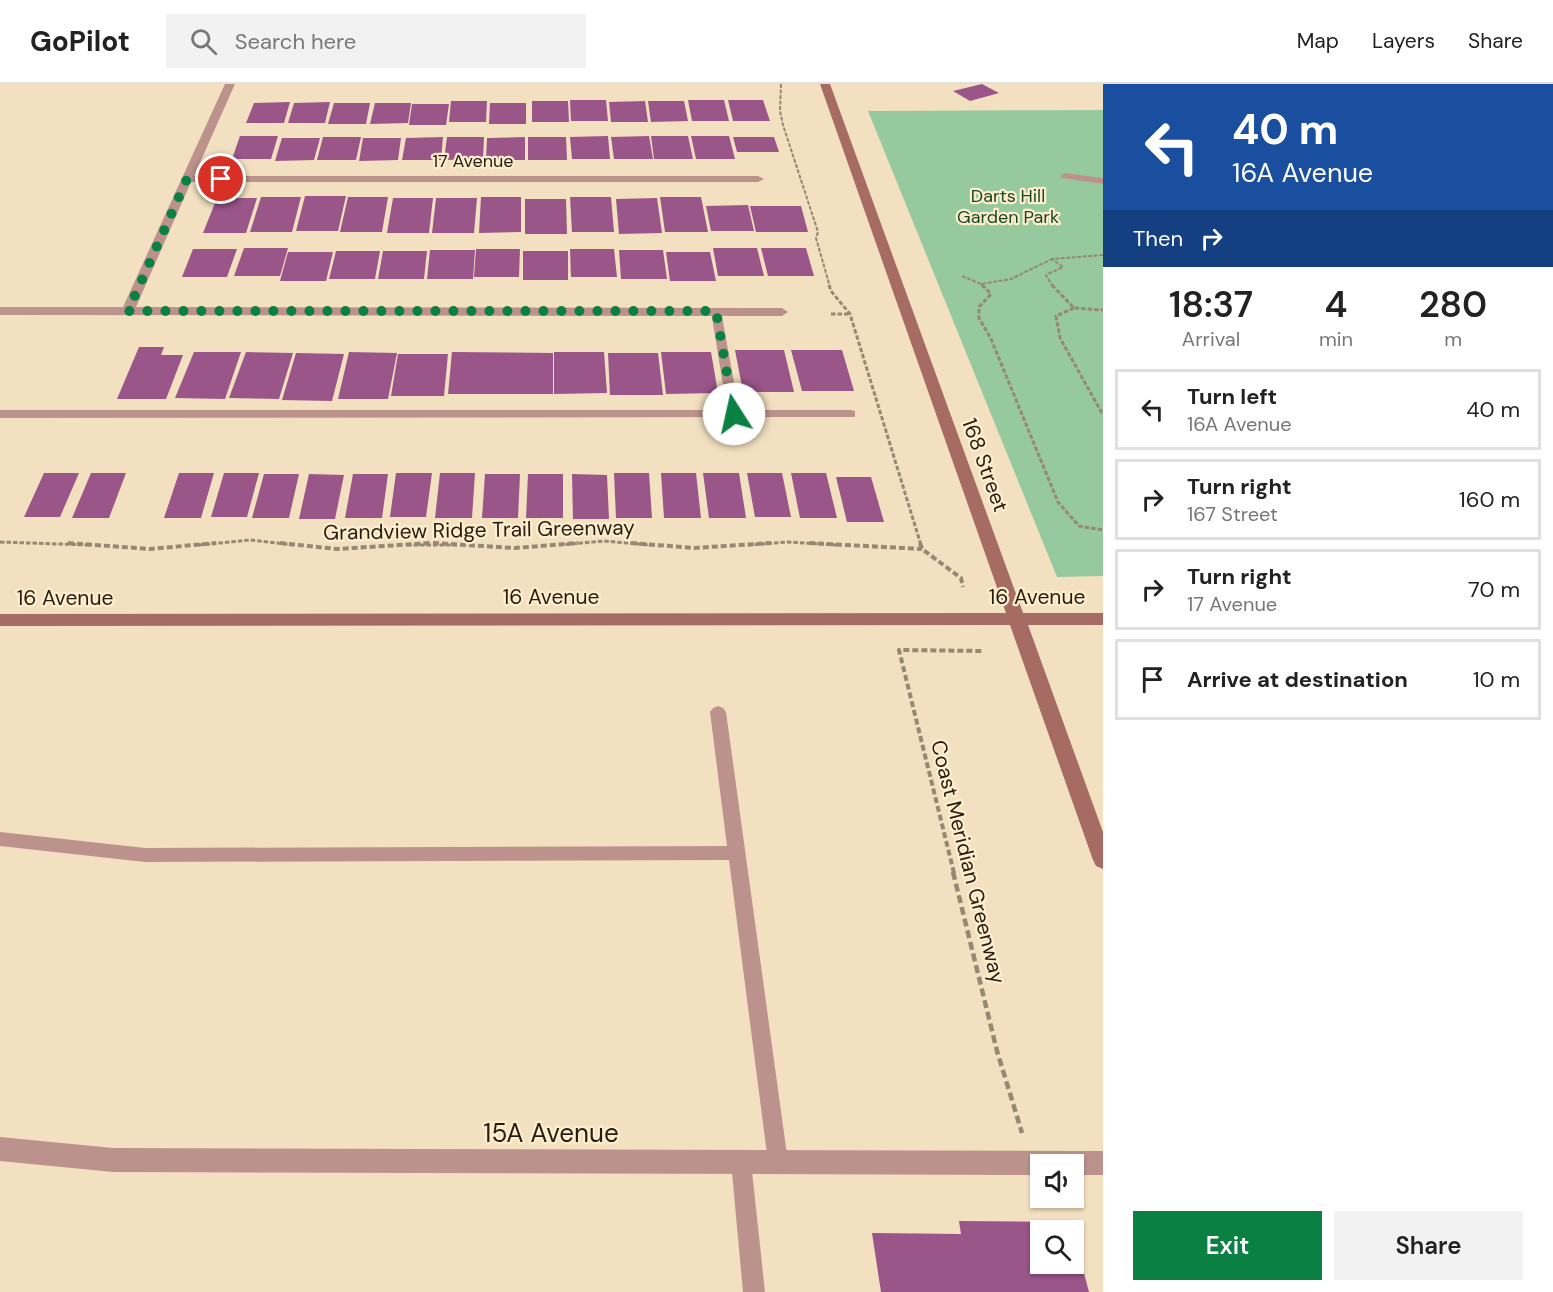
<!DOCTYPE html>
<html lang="en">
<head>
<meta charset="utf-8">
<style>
	body { margin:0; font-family:"DM Sans",sans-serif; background:#f2f2f2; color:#222; height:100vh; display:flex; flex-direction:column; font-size:22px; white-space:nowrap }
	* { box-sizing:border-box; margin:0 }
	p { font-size:20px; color:#767676 }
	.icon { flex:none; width:33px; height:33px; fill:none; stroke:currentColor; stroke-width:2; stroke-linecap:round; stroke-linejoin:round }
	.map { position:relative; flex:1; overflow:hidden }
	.drawer { display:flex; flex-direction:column; background:#fff; width:450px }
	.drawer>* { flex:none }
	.top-card { background:#1a4fa0; color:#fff; overflow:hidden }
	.controls { position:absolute; left:1030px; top:1070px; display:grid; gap:12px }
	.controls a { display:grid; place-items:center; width:54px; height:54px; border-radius:0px; background:#fff; box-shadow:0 2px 4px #0004; font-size:30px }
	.pin { position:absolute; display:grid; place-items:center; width:51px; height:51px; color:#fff; margin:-26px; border:3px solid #fff; border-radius:50%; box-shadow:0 2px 6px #0007 }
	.me { position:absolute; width:66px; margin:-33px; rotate:350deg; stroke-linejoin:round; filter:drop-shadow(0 0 4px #0008) }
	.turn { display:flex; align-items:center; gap:21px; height:126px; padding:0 30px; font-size:27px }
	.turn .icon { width:78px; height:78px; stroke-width:2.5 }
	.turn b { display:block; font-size:42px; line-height:51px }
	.then { display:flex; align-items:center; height:57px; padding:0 30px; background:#0003; gap:12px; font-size:22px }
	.eta { display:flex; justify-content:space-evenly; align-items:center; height:102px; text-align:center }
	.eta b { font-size:36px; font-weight:600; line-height:42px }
	.button { display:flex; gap:12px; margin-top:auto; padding:12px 30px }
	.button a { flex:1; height:69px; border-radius:0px; background:#0b8043; color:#fff; font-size:24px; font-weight:600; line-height:69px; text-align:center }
	.button a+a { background:#f2f2f2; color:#222 }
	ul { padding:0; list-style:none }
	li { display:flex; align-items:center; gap:18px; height:81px; margin:0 12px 9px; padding:0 18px; border:3px solid #e0e0e0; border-radius:0px }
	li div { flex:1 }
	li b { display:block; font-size:22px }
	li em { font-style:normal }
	header { display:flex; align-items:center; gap:36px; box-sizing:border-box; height:84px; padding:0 30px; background:#fff; border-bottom:2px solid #e0e0e0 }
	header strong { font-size:28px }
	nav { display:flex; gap:33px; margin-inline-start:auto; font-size:21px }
	.search { width:420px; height:54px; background:#f2f2f2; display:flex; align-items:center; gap:15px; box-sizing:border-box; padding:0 21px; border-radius:0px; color:#767676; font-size:22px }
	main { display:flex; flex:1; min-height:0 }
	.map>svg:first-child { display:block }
</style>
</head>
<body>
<header>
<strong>GoPilot</strong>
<div class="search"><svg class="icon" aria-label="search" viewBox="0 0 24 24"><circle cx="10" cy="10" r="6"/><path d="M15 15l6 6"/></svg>Search here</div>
<nav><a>Map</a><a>Layers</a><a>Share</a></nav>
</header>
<main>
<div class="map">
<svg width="1103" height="1208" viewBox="0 0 1103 1208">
	<rect width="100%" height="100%" fill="#f2e0c0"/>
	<path fill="#96ca9e" d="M1103 26V492L1057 493 868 27Z"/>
	<g fill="#9a5589">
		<path d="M982 0 999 9 970 17 953 7Z"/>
		<path d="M570 16H606L608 37H571Z"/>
		<path d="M688 16H724L729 37H692Z"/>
		<path d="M728 16H763L770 37H733Z"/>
		<path d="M451 17H487L486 38H449Z"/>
		<path d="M532 17H568L569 38H532Z"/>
		<path d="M645 17 648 38H611L609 18Z"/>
		<path d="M648 17H684L688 37 651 38Z"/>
		<path d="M290 18 284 39H246L254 19Z"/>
		<path d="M330 18 325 39H288L294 19Z"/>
		<path d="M334 19H370L366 40H328Z"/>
		<path d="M375 19H411L408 39 370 40Z"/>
		<path d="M490 19H526V40H489Z"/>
		<path d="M412 20H449L446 41H409Z"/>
		<path d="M240 52H278L271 75H232Z"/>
		<path d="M608 52 610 75H572L570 53Z"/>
		<path d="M649 52 653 75H614L611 53Z"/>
		<path d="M651 52H688L693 75H654Z"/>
		<path d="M691 52H729L735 75H696Z"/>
		<path d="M323 53H361L356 76H317Z"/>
		<path d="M443 53 441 76H402L406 54Z"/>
		<path d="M447 53H484L483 75 444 76Z"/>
		<path d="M525 53V76H486L487 54Z"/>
		<path d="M528 53H566L567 76H528Z"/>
		<path d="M733 53H774L779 68H737Z"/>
		<path d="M282 54H320L314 76 275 77Z"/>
		<path d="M363 54H401L398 76 359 77Z"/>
		<path d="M305 112H346L338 147H296Z"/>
		<path d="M261 113H301L292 148H250Z"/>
		<path d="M348 113H388L382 148H340Z"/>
		<path d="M481 113H521V148L479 149Z"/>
		<path d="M570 113H611L614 148H572Z"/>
		<path d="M660 113H701L708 148H665Z"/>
		<path d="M217 114H257L246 149H203Z"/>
		<path d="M393 114H433L429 149H387Z"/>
		<path d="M436 114H477L474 149H432Z"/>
		<path d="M657 114 662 149 619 150 616 115Z"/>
		<path d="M525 115H566L567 150H525Z"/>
		<path d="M748 121 754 147H711L706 122Z"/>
		<path d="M750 122H801L808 148H756Z"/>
		<path d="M244 164H288L280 192H234Z"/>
		<path d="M713 164H757L764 192H718Z"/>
		<path d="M761 164H806L814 192H768Z"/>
		<path d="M193 165H237L227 193H182Z"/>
		<path d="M476 165H520L519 193H474Z"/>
		<path d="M570 165H614L617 193H571Z"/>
		<path d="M430 166H475L473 195H427Z"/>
		<path d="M619 166H663L667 195H621Z"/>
		<path d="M336 167H380L375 195H329Z"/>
		<path d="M383 167H427L424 195H378Z"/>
		<rect x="523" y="167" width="45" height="29"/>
		<path d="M288 168H333L326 197H280Z"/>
		<path d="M666 168H710L716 197H670Z"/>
		<path d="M139 263H164L161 271H183L166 315H117Z"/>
		<path d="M735 266H784L794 308H743Z"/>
		<path d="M791 266H842L854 307H802Z"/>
		<path d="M194 268H241L225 315 175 314Z"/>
		<path d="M246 268 293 269 279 315 229 314Z"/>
		<path d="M349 268 397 269 388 315H338Z"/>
		<path d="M452 268 553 269V310H448Z"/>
		<path d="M554 268H604L607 309 554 310Z"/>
		<path d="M661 268H711L718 309 666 310Z"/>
		<path d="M296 269 344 270 332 317 282 316Z"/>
		<path d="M608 269H658L663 311H610Z"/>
		<path d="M398 270H448L444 312H391Z"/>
		<path d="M44 389H79L60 433H24Z"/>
		<path d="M91 389H126L109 434H72Z"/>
		<path d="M179 389H214L201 434H164Z"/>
		<path d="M224 389H259L247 433H211Z"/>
		<path d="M396 389H432L426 433H390Z"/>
		<path d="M440 389H475L472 434H435Z"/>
		<path d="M614 389H649L652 434H616Z"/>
		<path d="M661 389H696L701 434H664Z"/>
		<path d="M703 389H739L746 434H709Z"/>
		<path d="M747 389H782L791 433H755Z"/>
		<path d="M791 389H826L837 434H800Z"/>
		<path d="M264 390H299L289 434H252Z"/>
		<path d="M309 390 344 391 335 435H299Z"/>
		<path d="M353 390H388L382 434H345Z"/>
		<path d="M485 390H520L518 434H482Z"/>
		<path d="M528 390H563V434H526Z"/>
		<path d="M572 390 607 391 609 435H573Z"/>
		<path d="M836 393H871L884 438H847Z"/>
		<path d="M959 1137 1070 1138 1072 1146H1041V1179H1074L1075 1155 1089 1208H881L872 1149 961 1150Z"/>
	</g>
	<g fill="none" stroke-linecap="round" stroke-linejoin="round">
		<g stroke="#968972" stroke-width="2" stroke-dasharray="4 1.5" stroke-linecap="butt">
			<path d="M781 0 780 27 783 41 818 148 816 154 830 203"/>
			<path d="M962 192 981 200 1011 195 1052 175"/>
			<path d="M981 200 984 203"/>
			<path d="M1053 203 1046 191 1063 183 1052 175 1103 171"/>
		</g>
		<g stroke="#968972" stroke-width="3" stroke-dasharray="4.5 2" stroke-linecap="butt">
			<path d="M829 201 831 207 850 230 921 461"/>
			<path d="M982 201 991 210 979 223V234L991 255 1058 418 1079 442 1103 446"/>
			<path d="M1052 201 1074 224 1103 226"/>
			<path d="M1074 224 1056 232 1060 254 1103 331"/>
			<path d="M831 230H849"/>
			<path d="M0 458 89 461"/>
			<path d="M199 461 250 456 294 461"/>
			<path d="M407 461H458"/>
			<path d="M559 461 604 457 650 461"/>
			<path d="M748 461 788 458 837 461"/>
		</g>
		<g stroke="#968972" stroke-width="4" stroke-dasharray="6 3" stroke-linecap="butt">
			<path d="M68 459 150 465 216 459"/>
			<path d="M280 459 337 465 431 459"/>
			<path d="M433 459 515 464 578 459"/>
			<path d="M631 459 694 464 771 459"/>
			<path d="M809 459 922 465"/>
			<path d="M920 459 922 465 961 494 963 503"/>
			<path d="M954 789 899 566 984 567"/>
		</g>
		<path stroke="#968972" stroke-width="4.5" stroke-dasharray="8 4" stroke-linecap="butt" d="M953 788 997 967 1022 1049"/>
		<g fill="#bc938c" fill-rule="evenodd">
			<path d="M1065 89 1103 94V100L1062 94 1060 92Z"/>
			<path d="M716 224 721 227 739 326H851L855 327V333L0 334V326H727L711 227Z"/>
			<path d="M718 622 723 624 726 628 788 1078 785 1085 778 1088 771 1085 768 1078 729 776 145 778 0 762V748L145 764 727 762 710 628 713 624Z"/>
			<path d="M741 1068 748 1071 751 1078 765 1208H743L731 1078 734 1071Z"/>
		</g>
		<g fill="#bc938c" fill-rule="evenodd">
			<path d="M225 0H235L194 92H758L764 95 758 98H191L136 223 782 224 788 228 782 232 0 231V223H123Z"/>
			<path d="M0 1053 113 1064 1103 1067V1091H1074V1080H1041V1091L113 1088 0 1077Z"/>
		</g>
		<path fill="#a66b63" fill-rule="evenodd" d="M820 0H830L1023 529H1103V541H1028L1103 748V785L1096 782 1093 776 1010 541 0 542V530L1006 529Z"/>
	</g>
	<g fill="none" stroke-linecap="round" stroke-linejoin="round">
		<path stroke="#0b8043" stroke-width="10" stroke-dasharray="0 18" d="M221 95H187L128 227H716L734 330"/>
	</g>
	<g text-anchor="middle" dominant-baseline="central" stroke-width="4.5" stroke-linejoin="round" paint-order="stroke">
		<g font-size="18" fill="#241e12" stroke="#ffedcd">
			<text x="473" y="77">17 Avenue</text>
		</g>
		<g font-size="18" fill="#144921" stroke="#ffedcd">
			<text x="1008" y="112">Darts Hill<tspan x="1008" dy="21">Garden Park</tspan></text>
		</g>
		<g font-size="21" fill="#241e12" stroke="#ffedcd">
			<text transform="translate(985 381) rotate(70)">168 Street</text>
			<text transform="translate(479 446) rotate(-1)">Grandview Ridge Trail Greenway</text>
			<text x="551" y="513">16 Avenue</text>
			<text x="1037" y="513">16 Avenue</text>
			<text x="65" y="514">16 Avenue</text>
			<text transform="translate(968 778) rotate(76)">Coast Meridian Greenway</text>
		</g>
		<g font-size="26" fill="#241e12" stroke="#ffedcd">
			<text x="551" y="1049">15A Avenue</text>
		</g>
	</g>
</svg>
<div class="controls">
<a><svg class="icon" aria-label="sound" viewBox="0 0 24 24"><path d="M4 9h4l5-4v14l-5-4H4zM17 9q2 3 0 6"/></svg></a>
<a><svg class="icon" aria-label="search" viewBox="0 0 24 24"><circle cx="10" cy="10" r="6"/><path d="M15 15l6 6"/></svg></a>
</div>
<div class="pin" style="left:221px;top:95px;background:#d93025"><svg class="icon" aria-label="arrive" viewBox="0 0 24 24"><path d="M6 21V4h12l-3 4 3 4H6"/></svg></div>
<svg class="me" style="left:734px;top:330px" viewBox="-20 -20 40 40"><circle r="19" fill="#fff"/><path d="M0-13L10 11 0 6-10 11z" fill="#0b8043"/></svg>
</div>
<section class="drawer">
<div class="top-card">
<div class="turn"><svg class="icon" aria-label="left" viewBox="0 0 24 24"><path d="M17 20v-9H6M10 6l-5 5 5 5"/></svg><div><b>40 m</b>16A Avenue</div></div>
<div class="then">Then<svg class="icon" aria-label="right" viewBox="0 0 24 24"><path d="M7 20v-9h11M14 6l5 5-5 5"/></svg></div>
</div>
<div class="eta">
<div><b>18:37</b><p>Arrival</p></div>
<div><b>4</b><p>min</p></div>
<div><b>280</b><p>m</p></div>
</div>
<ul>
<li><svg class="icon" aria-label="left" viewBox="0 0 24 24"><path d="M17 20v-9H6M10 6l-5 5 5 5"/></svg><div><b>Turn left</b><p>16A Avenue</p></div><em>40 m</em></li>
<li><svg class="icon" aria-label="right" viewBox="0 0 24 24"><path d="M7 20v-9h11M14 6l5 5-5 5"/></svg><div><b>Turn right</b><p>167 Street</p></div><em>160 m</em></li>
<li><svg class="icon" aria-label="right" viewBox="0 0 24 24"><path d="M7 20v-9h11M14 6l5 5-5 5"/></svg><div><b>Turn right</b><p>17 Avenue</p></div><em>70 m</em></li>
<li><svg class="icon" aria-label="arrive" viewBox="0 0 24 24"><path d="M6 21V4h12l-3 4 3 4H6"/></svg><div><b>Arrive at destination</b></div><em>10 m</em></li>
</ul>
<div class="button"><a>Exit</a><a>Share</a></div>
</section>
</main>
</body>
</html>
